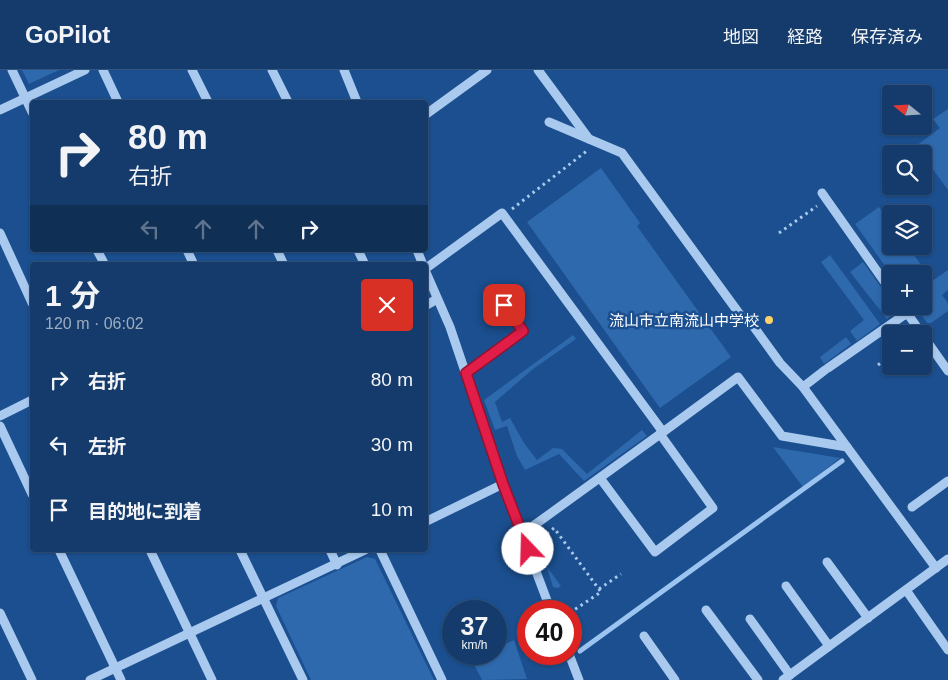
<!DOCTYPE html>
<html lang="ja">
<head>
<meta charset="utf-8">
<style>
	body { margin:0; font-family:Arial,"Noto Sans JP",sans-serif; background:#1d4271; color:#f1f3f6; height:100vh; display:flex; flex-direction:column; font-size:19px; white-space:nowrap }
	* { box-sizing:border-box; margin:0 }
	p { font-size:16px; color:#9dadc1 }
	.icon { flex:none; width:28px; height:28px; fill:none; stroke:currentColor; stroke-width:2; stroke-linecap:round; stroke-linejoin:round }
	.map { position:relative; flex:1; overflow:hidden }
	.panel { position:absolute; left:30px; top:192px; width:398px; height:290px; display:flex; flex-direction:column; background:#143b6b; border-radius:5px; box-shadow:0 1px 4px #0004,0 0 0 1px #33557e }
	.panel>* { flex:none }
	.banner { position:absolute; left:30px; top:30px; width:398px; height:152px; border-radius:5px; box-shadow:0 1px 4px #0004,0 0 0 1px #33557e; background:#143b6b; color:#f1f3f6; overflow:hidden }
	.needle { width:32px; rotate:288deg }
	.tools { position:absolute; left:882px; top:15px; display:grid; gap:10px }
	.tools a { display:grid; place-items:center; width:50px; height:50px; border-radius:5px; background:#143b6b; box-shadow:0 1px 4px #0004,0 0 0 1px #33557e; font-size:25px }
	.speed { position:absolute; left:442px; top:530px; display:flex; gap:10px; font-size:25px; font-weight:700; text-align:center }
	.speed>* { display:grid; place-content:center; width:65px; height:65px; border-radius:50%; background:#143b6b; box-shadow:0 1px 4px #0004,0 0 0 1px #33557e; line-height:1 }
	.speed small { font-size:12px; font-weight:400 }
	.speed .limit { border:8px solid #d22; background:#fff; color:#111 }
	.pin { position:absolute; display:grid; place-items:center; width:42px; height:42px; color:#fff; margin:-21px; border-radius:10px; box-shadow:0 2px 8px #0006 }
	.me { position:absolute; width:55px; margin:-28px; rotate:339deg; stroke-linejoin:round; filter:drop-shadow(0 0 4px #0008) }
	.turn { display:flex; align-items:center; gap:18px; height:105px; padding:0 15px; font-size:22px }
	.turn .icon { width:65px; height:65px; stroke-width:2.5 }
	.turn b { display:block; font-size:35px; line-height:42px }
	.lanes { display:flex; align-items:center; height:48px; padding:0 15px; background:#0003; justify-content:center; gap:25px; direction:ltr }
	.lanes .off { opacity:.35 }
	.round { display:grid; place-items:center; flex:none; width:52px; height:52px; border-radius:5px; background:#1d4271 }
	.headline { display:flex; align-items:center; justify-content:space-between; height:85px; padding:0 15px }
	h1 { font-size:30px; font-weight:700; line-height:38px }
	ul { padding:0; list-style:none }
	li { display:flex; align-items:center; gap:15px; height:65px; padding:0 15px }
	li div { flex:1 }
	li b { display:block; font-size:19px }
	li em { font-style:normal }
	header { display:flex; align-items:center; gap:30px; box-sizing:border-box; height:70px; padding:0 25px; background:#143b6b; border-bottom:1px solid #33557e }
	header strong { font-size:24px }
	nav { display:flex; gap:28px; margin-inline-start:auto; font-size:18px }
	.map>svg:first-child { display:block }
</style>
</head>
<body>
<header>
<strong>GoPilot</strong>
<nav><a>地図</a><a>経路</a><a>保存済み</a></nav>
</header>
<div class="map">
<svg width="948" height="610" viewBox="0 0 948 610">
	<rect width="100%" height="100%" fill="#1b4f8f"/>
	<g fill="#2e69ad">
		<path d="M22 0H59L29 14Z"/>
		<path d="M948 39V120L916 76 940 58 933 49Z"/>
		<path d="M601 98 640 153 637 156 731 287 660 338 527 152Z"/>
		<path d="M879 137 891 154V176H908L932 211 948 200V220L942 225 948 233V241L931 253H927L915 236H924V204H891L855 154Z"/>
		<path d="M830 185 880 254 857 271 850 261 864 250 821 192Z"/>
		<path d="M863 192 891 231V236H895L898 240 887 249 850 202Z"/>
		<path d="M573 265 576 269 533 299 495 332 502 352 510 348 524 373 537 390 553 378 562 379 587 404 642 360 647 366 584 411 559 384 525 400 517 386 507 356 495 360 484 330Z"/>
		<path d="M846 267 851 274 824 294 820 287Z"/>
		<path d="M773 377 840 388 803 417Z"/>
		<path d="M367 487 375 489 434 610H311L276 536 278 528Z"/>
		<path d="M547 497 561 516 558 518 553 517Z"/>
		<path d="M514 570 527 609 482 610 471 589 483 584H496V578Z"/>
	</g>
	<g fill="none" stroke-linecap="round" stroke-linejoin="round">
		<path stroke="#9cc4f0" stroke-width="5" d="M580 581 842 391"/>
		<g stroke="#a9c9ee" stroke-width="3" stroke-dasharray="2.5 4" stroke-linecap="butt">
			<path d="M512 139 588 80"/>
			<path d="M779 163 817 136"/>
			<path d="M878 295 891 285"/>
			<path d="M537 472 554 458 601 522 571 542"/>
			<path d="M599 519 621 504"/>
		</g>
		<g stroke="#a9c9ee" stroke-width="9">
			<path d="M12 0 32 42"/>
			<path d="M103 0 118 32"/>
			<path d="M192 0 208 32"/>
			<path d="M272 0 288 32"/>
			<path d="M344 0 357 32"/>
			<path d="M538 0 589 69"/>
			<path d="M0 40 85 0"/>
			<path d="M425 45 487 0"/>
			<path d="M549 52 622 83 741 246 754 257 780 293 803 317"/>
			<path d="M822 123 891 221"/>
			<path d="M0 163 32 233"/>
			<path d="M97 180 105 195"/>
			<path d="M187 180 194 195"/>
			<path d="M277 180 284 195"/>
			<path d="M358 180 365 195"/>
			<path d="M417 180 423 195"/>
			<path d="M425 199 502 143 663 362 738 307 782 366 847 377 936 498"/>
			<path d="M425 200 450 257 503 414 551 541"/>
			<path d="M425 236 437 229"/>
			<path d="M902 236 922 264"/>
			<path d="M924 267 948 301"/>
			<path d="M828 298 907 243"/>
			<path d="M825 300 803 317 847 377"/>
			<path d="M466 303 523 261 494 222"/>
			<path d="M0 346 32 330"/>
			<path d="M0 356 32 424"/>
			<path d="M600 408 655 482 713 438 660 364"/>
			<path d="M912 437 948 411"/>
			<path d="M425 452 503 414"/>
			<path d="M522 464 663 362"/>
			<path d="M59 480 121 610"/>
			<path d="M150 480 212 610"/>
			<path d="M240 480 303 610"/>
			<path d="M330 480 337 495"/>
			<path d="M380 480 442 610"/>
			<path d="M827 492 868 548"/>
			<path d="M786 516 829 576"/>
			<path d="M906 520 948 580"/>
			<path d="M706 540 758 610"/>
			<path d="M0 543 32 610"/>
			<path d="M750 549 790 605"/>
			<path d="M644 566 675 610"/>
			<path d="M569 584 579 610"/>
			<path d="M90 610 365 480"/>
			<path d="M783 610 948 489"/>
		</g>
	</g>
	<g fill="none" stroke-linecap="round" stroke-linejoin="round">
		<g stroke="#92132f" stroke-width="12">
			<path id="route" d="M504 235 523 261 466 303 503 414 528 479"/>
		</g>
		<use href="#route" stroke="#e11d48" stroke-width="9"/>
	</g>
	<circle fill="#ffd166" stroke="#1b4f8f" stroke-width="2" cx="769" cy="250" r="5"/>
	<g text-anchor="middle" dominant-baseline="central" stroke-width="5" stroke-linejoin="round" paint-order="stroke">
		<g font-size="15" fill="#fff" stroke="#1b4f8f" text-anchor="end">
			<text x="759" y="250">流山市立南流山中学校</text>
		</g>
	</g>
</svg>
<div class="tools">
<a><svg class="needle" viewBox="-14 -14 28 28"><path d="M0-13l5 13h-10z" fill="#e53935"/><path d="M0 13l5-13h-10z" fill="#9dadc1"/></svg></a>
<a><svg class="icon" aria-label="search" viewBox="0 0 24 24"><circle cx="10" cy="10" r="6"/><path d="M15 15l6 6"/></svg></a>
<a><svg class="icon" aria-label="layers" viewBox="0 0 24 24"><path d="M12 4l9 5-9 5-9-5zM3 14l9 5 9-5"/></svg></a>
<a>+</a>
<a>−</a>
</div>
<div class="speed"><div>37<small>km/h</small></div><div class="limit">40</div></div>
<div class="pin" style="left:504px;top:235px;background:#d93025"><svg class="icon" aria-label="arrive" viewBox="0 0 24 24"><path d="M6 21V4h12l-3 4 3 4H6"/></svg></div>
<svg class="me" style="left:528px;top:479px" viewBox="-20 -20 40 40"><circle r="19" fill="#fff"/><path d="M0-13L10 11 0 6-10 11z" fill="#e11d48"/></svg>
<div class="banner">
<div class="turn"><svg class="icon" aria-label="right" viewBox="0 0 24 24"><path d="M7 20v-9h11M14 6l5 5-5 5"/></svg><div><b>80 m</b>右折</div></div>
<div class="lanes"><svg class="icon off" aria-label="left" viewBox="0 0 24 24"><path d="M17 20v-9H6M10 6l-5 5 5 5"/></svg><svg class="icon off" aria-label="ahead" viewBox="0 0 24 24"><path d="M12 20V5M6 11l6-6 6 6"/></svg><svg class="icon off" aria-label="ahead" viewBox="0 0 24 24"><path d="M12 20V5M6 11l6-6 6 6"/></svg><svg class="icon" aria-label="right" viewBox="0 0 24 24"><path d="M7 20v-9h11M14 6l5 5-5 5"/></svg></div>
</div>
<section class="panel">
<div class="headline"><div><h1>1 分</h1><p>120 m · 06:02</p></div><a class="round" style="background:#d93025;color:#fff"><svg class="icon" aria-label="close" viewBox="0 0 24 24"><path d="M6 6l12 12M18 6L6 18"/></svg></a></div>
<ul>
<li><svg class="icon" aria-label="right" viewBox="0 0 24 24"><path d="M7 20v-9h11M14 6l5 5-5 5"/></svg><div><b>右折</b></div><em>80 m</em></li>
<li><svg class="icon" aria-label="left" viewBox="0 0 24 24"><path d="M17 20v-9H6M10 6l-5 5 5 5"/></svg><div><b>左折</b></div><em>30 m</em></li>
<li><svg class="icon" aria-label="arrive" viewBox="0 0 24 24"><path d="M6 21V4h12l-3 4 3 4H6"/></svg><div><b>目的地に到着</b></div><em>10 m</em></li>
</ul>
</section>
</div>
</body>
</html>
